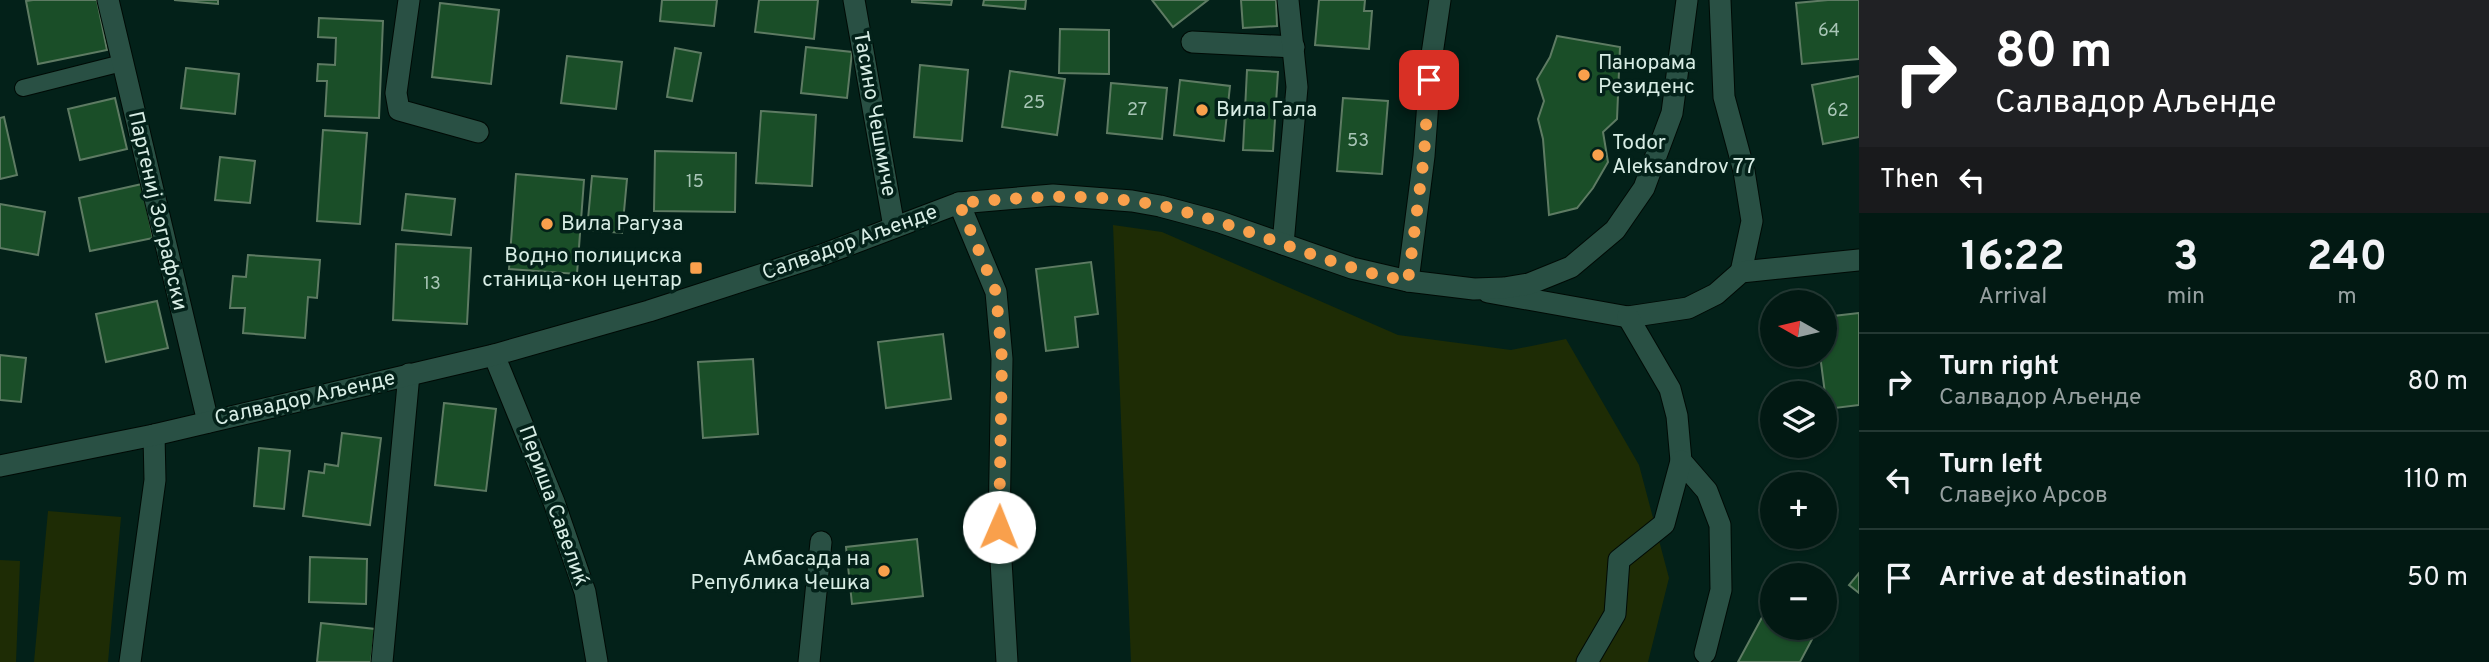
<!DOCTYPE html>
<html lang="en">
<head>
<meta charset="utf-8">
<style>
	body { margin:0; font-family:Overpass,sans-serif; background:#0c221c; color:#f1f3f6; height:100vh; display:flex; flex-direction:column; font-size:26px; white-space:nowrap }
	* { box-sizing:border-box; margin:0 }
	p { font-size:23px; color:#96a0a0 }
	.icon { flex:none; width:38px; height:38px; fill:none; stroke:currentColor; stroke-width:2; stroke-linecap:round; stroke-linejoin:round }
	.map { position:relative; flex:1; overflow:hidden }
	.drawer { display:flex; flex-direction:column; background:#021913; width:630px }
	.drawer>* { flex:none }
	.top-card { background:#202124; color:#fff; overflow:hidden }
	.needle { width:46px; rotate:278deg }
	.tools { position:absolute; left:1760px; top:290px; display:grid; gap:14px }
	.tools a { display:grid; place-items:center; width:77px; height:77px; border-radius:50%; background:#021913; box-shadow:0 2px 5px #0004,0 0 0 2px #233833; font-size:35px }
	.pin { position:absolute; display:grid; place-items:center; width:60px; height:60px; color:#fff; margin:-30px; border-radius:14px; box-shadow:0 4px 10px #0006 }
	.me { position:absolute; width:77px; margin:-38px; rotate:1deg; stroke-linejoin:round; filter:drop-shadow(0 0 5px #0008) }
	.turn { display:flex; align-items:center; gap:24px; height:147px; padding:0 21px; font-size:32px }
	.turn .icon { width:91px; height:91px; stroke-width:2.5 }
	.turn b { display:block; font-size:49px; line-height:60px }
	.then { display:flex; align-items:center; height:66px; padding:0 21px; background:#0003; gap:14px; font-size:26px }
	.eta { display:flex; justify-content:space-evenly; align-items:center; height:119px; text-align:center }
	.eta b { font-size:42px; font-weight:700; line-height:49px }
	ul { padding:0; list-style:none }
	li { display:flex; align-items:center; gap:21px; height:98px; padding:0 21px; border-top:2px solid #233833 }
	li div { flex:1 }
	li b { display:block; font-size:26px }
	li em { font-style:normal }
	main { display:flex; flex:1; min-height:0 }
	.map>svg:first-child { display:block }
</style>
</head>
<body>
<main>
<div class="map">
<svg width="1859" height="662" viewBox="0 0 1859 662">
	<rect width="100%" height="100%" fill="#032119"/>
	<g fill="#1e2c05">
		<path d="M1113 225 1162 232 1398 335 1511 350 1566 339 1639 465 1669 578 1648 662H1131Z"/>
		<path d="M48 511 121 517 108 662H34Z"/>
		<path d="M0 560 20 561 16 662H0Z"/>
	</g>
	<g fill="#1a4e28" stroke="#5e7b63" stroke-width="2">
		<path d="M33 0H97L107 50 38 64 26 1Z"/>
		<path d="M174 0H218V4Z"/>
		<path d="M662 0H717L714 26 660 21Z"/>
		<path d="M759 0H818L814 39 755 32Z"/>
		<path d="M912 0H952L951 5 912 2Z"/>
		<path d="M984 0H1026L1025 9 983 5Z"/>
		<path d="M1152 0H1208L1173 27Z"/>
		<path d="M1241 0H1276L1277 26 1243 28Z"/>
		<path d="M1319 0H1365L1364 11H1372L1369 49 1315 45Z"/>
		<path d="M1828 0H1859V59L1802 64 1796 3Z"/>
		<path d="M440 3 499 10 491 84 432 77Z"/>
		<path d="M319 18 383 21 379 118 325 116 327 81H317L318 64 335 65 336 38 318 37Z"/>
		<path d="M1060 29 1109 30V74L1059 73Z"/>
		<path d="M1557 36 1620 47 1617 119 1603 132 1608 162 1593 188 1577 208 1549 215 1543 139 1538 119 1544 101 1537 79 1550 57Z"/>
		<path d="M806 47 852 52 847 98 801 93Z"/>
		<path d="M675 48 701 53 692 101 667 97Z"/>
		<path d="M567 56 622 62 616 109 561 103Z"/>
		<path d="M920 65 968 70 962 141 914 137Z"/>
		<path d="M186 68 239 74 235 114 181 108Z"/>
		<path d="M1247 70 1278 72 1273 151 1243 150Z"/>
		<path d="M1010 71 1065 79 1057 135 1002 127Z"/>
		<path d="M1859 76V137L1823 144 1812 85Z"/>
		<path d="M1180 80 1230 86 1224 141 1174 135Z"/>
		<path d="M1111 83 1167 88 1162 139 1107 133Z"/>
		<path d="M115 98 127 149 80 160 68 109Z"/>
		<path d="M1343 98 1388 101 1382 174 1337 171Z"/>
		<path d="M761 111 816 115 812 186 756 183Z"/>
		<path d="M4 117 17 175 0 179V118Z"/>
		<path d="M323 130 367 133 360 224 317 221Z"/>
		<path d="M655 151 736 153 735 212 654 211Z"/>
		<path d="M220 157 255 161 250 203 215 200Z"/>
		<path d="M516 174 584 180 577 274 509 269Z"/>
		<path d="M592 176 627 179 622 233 587 230Z"/>
		<path d="M142 184 153 238 90 251 79 198Z"/>
		<path d="M406 194 455 199 451 235 402 230Z"/>
		<path d="M0 204 45 212 38 255 0 248Z"/>
		<path d="M396 244 471 248 467 324 393 320Z"/>
		<path d="M248 255 320 260 317 298 308 297 305 338 243 333 245 308H230L233 276 246 277Z"/>
		<path d="M1091 262 1098 314 1075 317 1078 347 1046 351 1036 269Z"/>
		<path d="M157 301 168 348 106 362 96 314Z"/>
		<path d="M1859 313V405L1827 409 1820 355H1825V317Z"/>
		<path d="M943 334 951 399 886 408 878 342Z"/>
		<path d="M0 355 26 358 21 402 0 400Z"/>
		<path d="M753 359 758 434 703 438 698 362Z"/>
		<path d="M444 403 496 409 486 491 435 485Z"/>
		<path d="M342 433 381 438 370 525 303 516 309 471 324 473 325 464 338 466Z"/>
		<path d="M259 448 290 451 284 509 254 506Z"/>
		<path d="M917 539 923 596 852 604 846 547Z"/>
		<path d="M310 557 367 559 366 604 309 602Z"/>
		<path d="M1859 573V593L1849 585Z"/>
		<path d="M1825 591 1835 596 1825 615Z"/>
		<path d="M1773 597V628H1818L1800 662H1738Z"/>
		<path d="M321 623 375 629 371 662H317Z"/>
	</g>
	<g fill="none" stroke-linecap="round" stroke-linejoin="round">
		<g stroke="#000a05" stroke-width="18">
			<path id="lane" d="M23 88 122 63"/>
		</g>
		<g stroke="#000a05" stroke-width="23">
			<g id="street">
				<path d="M108 0 208 422"/>
				<path d="M409 0 396 93 399 110 478 132"/>
				<path d="M854 0 894 227"/>
				<path d="M1720 0 1724 97 1744 171 1752 221 1741 272"/>
				<path d="M1192 42 1294 47"/>
				<path d="M959 203 996 292 1002 359 999 527 1007 662"/>
				<path d="M1283 244 1297 87 1288 0"/>
				<path d="M1408 281 1424 156 1431 61 1440 0"/>
				<path d="M1488 292 1628 317 1688 308 1716 294 1741 272 1859 260"/>
				<path d="M1628 317 1670 389 1677 416 1681 461 1707 491 1720 525 1721 590 1705 653"/>
				<path d="M494 355 554 502 585 592 597 662"/>
				<path d="M130 662 155 480 154 435"/>
				<path d="M382 662 409 374"/>
				<path d="M809 662 821 542"/>
				<path d="M1587 662 1615 614 1619 560 1664 524 1681 461"/>
			</g>
		</g>
		<g stroke="#000a05" stroke-width="23">
			<path id="secondary" d="M0 466 154 435 494 355 649 311 822 255 959 203 1053 195 1132 201 1160 206 1220 222 1352 268 1408 281 1474 289 1504 288 1529 284 1571 267 1615 230 1644 188 1672 113 1687 0"/>
		</g>
		<use href="#lane" stroke="#295044" stroke-width="16"/>
		<use href="#street" stroke="#295044" stroke-width="21"/>
		<use href="#secondary" stroke="#295044" stroke-width="21"/>
	</g>
	<g fill="none" stroke-linecap="round" stroke-linejoin="round">
		<path stroke="#f9a04c" stroke-width="12" stroke-dasharray="0 21.6" d="M999 527 1002 359 996 292 959 203C1026 197 1090 192 1157 205 1223 219 1286 247 1350 267 1369 273 1388 277 1408 281L1424 156 1429 80"/>
	</g>
	<g fill="#f9a04c" stroke="#032119" stroke-width="2.5">
		<circle cx="1584" cy="75" r="7"/>
		<circle cx="1202" cy="110" r="7"/>
		<circle cx="1598" cy="155" r="7"/>
		<circle cx="547" cy="224" r="7"/>
		<rect x="689" y="261" width="14" height="14" rx="3.5"/>
		<circle cx="884" cy="571" r="7"/>
	</g>
	<g text-anchor="middle" dominant-baseline="central" stroke-width="7" stroke-linejoin="round" paint-order="stroke">
		<g font-size="18" fill="#a8c5b6">
			<text x="1829" y="31">64</text>
			<text x="1034" y="103">25</text>
			<text x="1137" y="110">27</text>
			<text x="1838" y="111">62</text>
			<text x="1358" y="141">53</text>
			<text x="695" y="182">15</text>
			<text x="432" y="284">13</text>
		</g>
		<g font-size="21" fill="#d8ede5" stroke="#032119" text-anchor="start">
			<text x="1598" y="63">Панорама<tspan x="1598" dy="24">Резиденс</tspan></text>
			<text x="1216" y="110">Вила Гала</text>
			<text x="1612" y="143">Todor<tspan x="1612" dy="24">Aleksandrov 77</tspan></text>
			<text x="561" y="224">Вила Рагуза</text>
			<text x="682" y="256" text-anchor="end">Водно полициска<tspan x="682" dy="24">станица-кон центар</tspan></text>
			<text x="870" y="559" text-anchor="end">Амбасада на<tspan x="870" dy="24">Република Чешка</tspan></text>
		</g>
		<g font-size="21" fill="#d8ede5" stroke="#032119">
			<text transform="translate(874 114) rotate(80)">Тасино Чешмиче</text>
			<text transform="translate(157 211) rotate(77)">Партениј Зографски</text>
			<text transform="translate(850 243) rotate(-20)">Салвадор Аљенде</text>
			<text transform="translate(305 399) rotate(-13)">Салвадор Аљенде</text>
			<text transform="translate(553 506) rotate(70)">Периша Савелиќ</text>
		</g>
	</g>
</svg>
<div class="tools">
<a><svg class="needle" viewBox="-14 -14 28 28"><path d="M0-13l5 13h-10z" fill="#e53935"/><path d="M0 13l5-13h-10z" fill="#96a0a0"/></svg></a>
<a><svg class="icon" aria-label="layers" viewBox="0 0 24 24"><path d="M12 4l9 5-9 5-9-5zM3 14l9 5 9-5"/></svg></a>
<a>+</a>
<a>−</a>
</div>
<div class="pin" style="left:1429px;top:80px;background:#d93025"><svg class="icon" aria-label="arrive" viewBox="0 0 24 24"><path d="M6 21V4h12l-3 4 3 4H6"/></svg></div>
<svg class="me" style="left:999px;top:527px" viewBox="-20 -20 40 40"><circle r="19" fill="#fff"/><path d="M0-13L10 11 0 6-10 11z" fill="#f9a04c"/></svg>
</div>
<section class="drawer">
<div class="top-card">
<div class="turn"><svg class="icon" aria-label="right" viewBox="0 0 24 24"><path d="M7 20v-9h11M14 6l5 5-5 5"/></svg><div><b>80 m</b>Салвадор Аљенде</div></div>
<div class="then">Then<svg class="icon" aria-label="left" viewBox="0 0 24 24"><path d="M17 20v-9H6M10 6l-5 5 5 5"/></svg></div>
</div>
<div class="eta">
<div><b>16:22</b><p>Arrival</p></div>
<div><b>3</b><p>min</p></div>
<div><b>240</b><p>m</p></div>
</div>
<ul>
<li><svg class="icon" aria-label="right" viewBox="0 0 24 24"><path d="M7 20v-9h11M14 6l5 5-5 5"/></svg><div><b>Turn right</b><p>Салвадор Аљенде</p></div><em>80 m</em></li>
<li><svg class="icon" aria-label="left" viewBox="0 0 24 24"><path d="M17 20v-9H6M10 6l-5 5 5 5"/></svg><div><b>Turn left</b><p>Славејко Арсов</p></div><em>110 m</em></li>
<li><svg class="icon" aria-label="arrive" viewBox="0 0 24 24"><path d="M6 21V4h12l-3 4 3 4H6"/></svg><div><b>Arrive at destination</b></div><em>50 m</em></li>
</ul>
</section>
</main>
</body>
</html>
